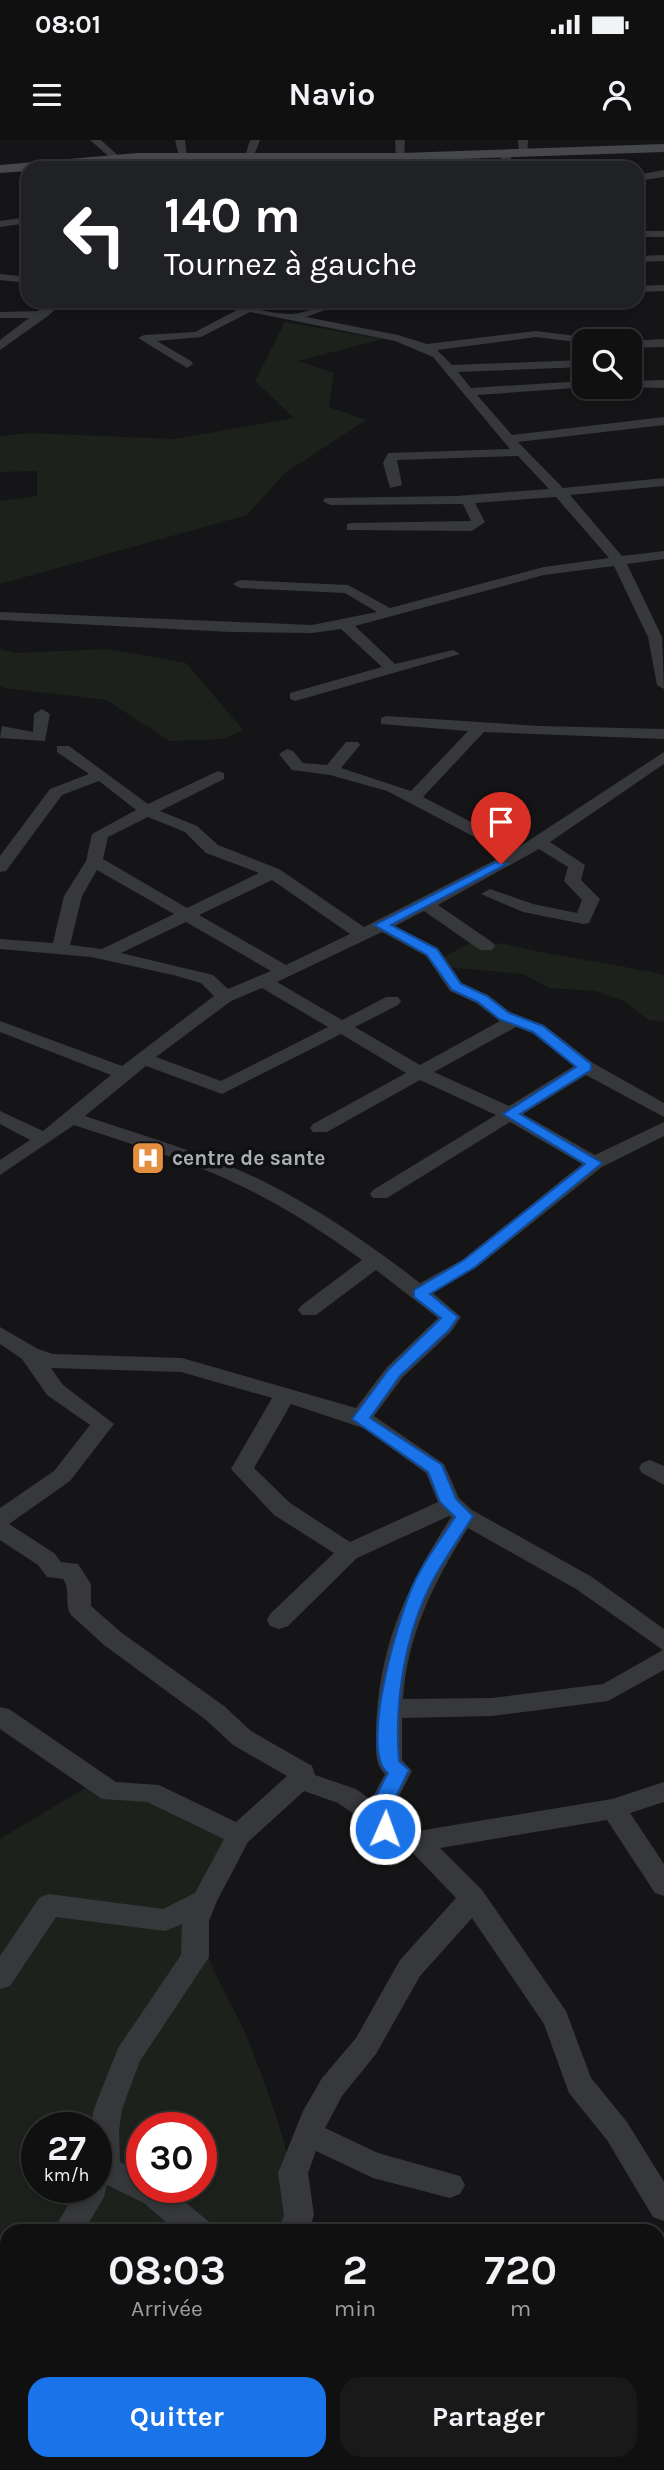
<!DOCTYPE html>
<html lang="fr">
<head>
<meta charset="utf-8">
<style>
	body { margin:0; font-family:Karla,sans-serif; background:#19191a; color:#f1f3f6; height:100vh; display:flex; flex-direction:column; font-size:26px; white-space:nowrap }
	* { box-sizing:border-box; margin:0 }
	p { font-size:23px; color:#9c9d9f }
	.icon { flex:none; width:38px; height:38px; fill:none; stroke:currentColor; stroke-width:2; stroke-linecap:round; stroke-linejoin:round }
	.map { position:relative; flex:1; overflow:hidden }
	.sheet { position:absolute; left:0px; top:2084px; width:665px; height:247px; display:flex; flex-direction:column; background:#101011; border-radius:21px 21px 0 0; box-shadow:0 4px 10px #0003,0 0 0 2px #303031 }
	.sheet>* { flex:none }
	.banner { position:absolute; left:21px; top:21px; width:623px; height:147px; border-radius:21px; box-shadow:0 4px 10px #0003,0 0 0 2px #303031; background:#202124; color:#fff; overflow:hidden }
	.tools { position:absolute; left:572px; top:189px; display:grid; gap:14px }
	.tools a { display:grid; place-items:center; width:70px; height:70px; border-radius:14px; background:#101011; box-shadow:0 4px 10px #0003,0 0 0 2px #303031; font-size:35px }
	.speed { position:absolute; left:21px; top:1972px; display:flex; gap:14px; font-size:35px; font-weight:700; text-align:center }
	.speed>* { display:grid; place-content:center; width:91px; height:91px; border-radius:50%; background:#101011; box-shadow:0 4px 10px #0003,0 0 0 2px #303031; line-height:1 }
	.speed small { font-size:18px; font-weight:400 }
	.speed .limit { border:10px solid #d22; background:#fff; color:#111 }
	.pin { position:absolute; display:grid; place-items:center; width:60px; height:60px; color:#fff; margin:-72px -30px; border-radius:50% 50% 50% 0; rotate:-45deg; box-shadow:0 0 7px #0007 }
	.pin .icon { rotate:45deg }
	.me { position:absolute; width:77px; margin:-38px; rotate:2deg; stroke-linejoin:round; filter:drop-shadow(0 0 5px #0008) }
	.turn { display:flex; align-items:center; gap:24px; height:147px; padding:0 28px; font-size:32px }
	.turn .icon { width:91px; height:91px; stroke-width:2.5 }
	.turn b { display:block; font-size:49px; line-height:60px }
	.eta { display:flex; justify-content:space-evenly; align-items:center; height:119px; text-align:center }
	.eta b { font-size:42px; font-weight:700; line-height:49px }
	.primary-button { display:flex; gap:14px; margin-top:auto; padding:14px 28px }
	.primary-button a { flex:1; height:80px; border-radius:21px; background:#1a73e8; color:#fff; font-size:28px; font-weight:700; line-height:80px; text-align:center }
	.primary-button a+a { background:#19191a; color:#f1f3f6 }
	.status { display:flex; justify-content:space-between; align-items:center; height:49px; padding:0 35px; background:#101011; direction:ltr }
	.status svg { height:19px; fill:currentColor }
	header { display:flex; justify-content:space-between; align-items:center; height:91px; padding:0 28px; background:#101011; font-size:32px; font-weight:700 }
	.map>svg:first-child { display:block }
</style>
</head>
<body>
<div class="status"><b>08:01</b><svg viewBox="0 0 49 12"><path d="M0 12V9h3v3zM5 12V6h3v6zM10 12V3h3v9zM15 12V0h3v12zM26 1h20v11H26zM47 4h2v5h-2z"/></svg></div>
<header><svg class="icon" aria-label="menu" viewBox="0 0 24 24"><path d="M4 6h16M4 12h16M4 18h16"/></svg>Navio<svg class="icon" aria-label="person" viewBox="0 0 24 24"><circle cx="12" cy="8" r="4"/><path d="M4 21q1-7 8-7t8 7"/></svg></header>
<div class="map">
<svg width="664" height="2330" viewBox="0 0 664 2330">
	<rect width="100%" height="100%" fill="#151517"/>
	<g fill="#1c211b" fill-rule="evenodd">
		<path d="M285 182 383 199 298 221 334 233 329 267 366 280 285 333 247 375 0 444V361L37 356V331L0 332V296L31 293 174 299 294 278 255 241Z"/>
		<path d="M0 509 16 513 108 509 186 523 243 590 223 599 169 601 107 560 4 548 0 546Z"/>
		<path d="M475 801C502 802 525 809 551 814 589 821 626 826 664 835V882L648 880 626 862 596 851 549 848 523 834 444 827 439 819Z"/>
		<path d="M105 1636 120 1647 228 1691C221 1717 203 1759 202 1784 199 1812 231 1862 243 1888 270 1952 293 2020 302 2088L299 2091H7V2227L0 2224V1699ZM37 1988H96V2048H37ZM142 1988H201V2048H142Z"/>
		<path d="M165 2324H640L639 2330H168Z"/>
	</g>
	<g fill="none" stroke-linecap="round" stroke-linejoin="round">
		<g fill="#36383b" fill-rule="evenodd">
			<path d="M90 0H101L122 19 114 21Z"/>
			<path d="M175 0H185L187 18 179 16Z"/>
			<path d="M250 0H260C254 17 250 28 230 28L245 17Z"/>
			<path d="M395 0H405L404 19 396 17Z"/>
			<path d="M518 0H528L527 15 519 13Z"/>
			<path d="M504 10 509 13 515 28H505L499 13Z"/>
			<path d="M664 30V37L637 41V35Z"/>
			<path d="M28 77V83L0 87V81Z"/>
			<rect x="637" y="91" width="27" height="6"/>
			<path d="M664 115V121L637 122V116Z"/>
			<path d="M0 134 28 137V143L0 140Z"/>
			<path d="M664 145V151L637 152V146Z"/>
			<path d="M51 161H64L48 176 0 210V200L29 178H0V172L38 171Z"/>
			<path d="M203 161C233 161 264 174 291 174 310 173 329 161 350 161L306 177 398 195 427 204 536 191 599 199 601 201 584 203 536 197 437 210 452 225 584 220V227L458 232 471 248 584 241V247H589L477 255 512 295 664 277V285L518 302 563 348 664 338V346L570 355 622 416 664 411V419L627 424 662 497 664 549 657 545 648 497 614 426 544 435 355 486 395 524 453 510 460 514 295 561 290 559V553L382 527 341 489 312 493 230 492 0 480V472L312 485 377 472 345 453 240 448 233 444 240 440 348 445 390 468 544 427 609 418 556 357 475 363 485 382 472 391 347 390V384L352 383 471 381 463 364 330 365 323 361 325 358 456 356 549 349 518 316 397 320 402 345 390 348 383 323 388 313 510 309 433 217 395 201 250 172 201 197 157 201 191 221 193 224 187 228 138 198 144 195 195 192 237 170Z"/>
			<path d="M596 161H610L613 164 607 167Z"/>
			<path d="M664 199V207L630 208V201H627Z"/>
			<path d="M664 240V248L625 247H630V241Z"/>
			<path d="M42 569 50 574 45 601 0 598 2 586 33 592 34 574Z"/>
			<path d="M386 576 540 586 664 589V599L484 592 423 657 519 707 664 612V624L550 702 585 725 581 740 600 759 589 783 583 784 523 772 481 754 490 749 533 764 577 773 582 760 564 741 568 727 539 709 438 765 492 802 495 806 492 810H480L424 771 395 786 438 808 462 843 488 855 510 872 544 885 593 923 664 963V977L586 935 523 974 595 1015 664 982V996L602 1027 476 1128 433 1153 461 1177 451 1192 403 1237 374 1276 444 1324 459 1358 472 1370 592 1437 664 1489V1530L608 1561 492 1576 402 1578V1620L412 1631 394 1666 397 1683 418 1691 612 1659 664 1642V1662L630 1673 664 1724V1756L655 1753 607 1680 440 1708 482 1750 566 1871 591 1938 627 1982 664 2042V2081L653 2077 607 2000 569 1953 544 1884 472 1778 420 1836 376 1914 342 1956 325 1988 378 2013 460 2036 465 2045 460 2054 450 2058 373 2038 316 2011 308 2033 314 2075 309 2091H279L284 2075 278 2033 303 1971 322 1938 356 1898 400 1820 456 1758 408 1708 376 1696 364 1681 338 1663 304 1651 248 1702 217 1761 209 1781V1817L140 1921 122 1969 119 1991 120 2022 142 2033V2048H168L208 2081 212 2091H176L144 2063 107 2045 104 2057 84 2091H53L78 2048H96V1988H90L94 1969 118 1908 181 1815 182 1784 165 1791 56 1777 10 1846 0 1849V1816L40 1757 49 1754 163 1769 195 1753 224 1699 147 1662 102 1659 0 1589V1567L9 1569 116 1642 159 1645 236 1682 287 1636 233 1605 206 1580 104 1505 71 1475C64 1464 71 1450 63 1439L47 1437 38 1425 0 1400V1368L54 1331 90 1285 47 1255 22 1219 0 1204V1187L38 1209 53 1214 182 1218 356 1268 387 1227 438 1178 376 1130 316 1175H302L298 1170 302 1165 362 1120C318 1088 272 1059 222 1037 174 1016 124 1002 74 985L0 1035V1020L30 1000 0 984V971L43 991 111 935 0 892V881L122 926 214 856 201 843 173 835 91 817 0 809V799L53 803 64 756 86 721 92 694 136 670 99 641 62 655 6 731 0 732V716L50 649 89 634 57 612V606H69L148 664 218 631 224 633V639L160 671 197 686 218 705 279 729 364 787 507 714 387 651 330 635 292 630 279 614 287 609 293 611 303 623 327 625 346 602H358L360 605 341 628 411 651 468 591 381 584V578ZM148 677 185 692 206 713 259 733 187 768 103 719 108 697ZM97 730 174 774 102 809 70 805 82 756ZM272 740 350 794 286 825 199 775ZM186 782 271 831 228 849 213 835 121 813ZM382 792 426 816 450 851 476 863 500 881 420 925 355 887 398 865 401 861 398 857H386L342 880 277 842ZM262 848 328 887 221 941 156 917 231 861ZM516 887 532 893 574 926 509 966 434 932ZM341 894 406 933 313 984 310 988 313 992H327L420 940 496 975 373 1050 370 1054 373 1058H387L510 982 582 1024 462 1120 420 1143C372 1106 322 1071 267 1043 209 1014 146 997 85 976L146 926 222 954ZM51 1228 181 1232 272 1258 231 1329 274 1375 334 1413 270 1474 267 1480 270 1486 279 1489 288 1486 357 1418 449 1376 451 1377C405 1449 378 1508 376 1593 376 1607 374 1624 385 1634L371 1660 356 1649 315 1635 312 1626 251 1591 224 1566 122 1493 91 1466V1444L78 1424 61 1422 54 1413 9 1384 70 1341 114 1284 63 1245ZM291 1264 363 1288 426 1333 438 1362 350 1402 290 1363 254 1328ZM468 1388 576 1449 663 1510 603 1544 492 1558 403 1559C407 1495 434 1442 468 1388Z"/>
			<path d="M650 1320 664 1326V1345L642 1333 639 1328 642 1323Z"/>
			<path d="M664 2136V2172L658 2174V2138Z"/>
			<path d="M7 2183V2221L0 2224V2185Z"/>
			<path d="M0 2225 7 2227V2257L0 2255Z"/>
			<path d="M65 2324H98L96 2330H63Z"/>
			<path d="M217 2324H263L265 2330H219Z"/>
		</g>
		<path fill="#45474b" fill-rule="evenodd" d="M664 4V12L401 21H137L28 28V31L0 33V25L137 13H401Z"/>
	</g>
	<path fill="#1a73e8" stroke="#114b97" stroke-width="2" d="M496 722 507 724 391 785 437 809 461 844 487 856 509 873 543 886 591 924V930L520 974 602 1023 475 1127 430 1154 458 1177 449 1190 400 1236 370 1278 442 1325 456 1359 473 1376C460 1397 445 1418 433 1440 405 1493 394 1562 399 1621L409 1630 391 1667 395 1689 392 1695H378C365 1671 377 1654 388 1633 358 1611 400 1471 415 1441 425 1419 442 1398 455 1377L440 1362 428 1332 352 1279 389 1229 441 1178 414 1157V1150L464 1120 585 1024 503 974 576 927 533 892 499 879 478 862 452 850 427 815 374 785Z"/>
	<defs>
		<g id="hospital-square" transform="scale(1.75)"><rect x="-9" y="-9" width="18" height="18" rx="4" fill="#e48e40" stroke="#101012"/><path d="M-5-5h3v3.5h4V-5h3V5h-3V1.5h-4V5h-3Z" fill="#fff"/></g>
	</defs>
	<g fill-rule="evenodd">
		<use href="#hospital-square" x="148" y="1018"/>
	</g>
	<g text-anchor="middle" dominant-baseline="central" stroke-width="7" stroke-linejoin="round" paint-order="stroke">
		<g font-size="21" font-weight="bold" fill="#a8afb6" stroke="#101012" text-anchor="start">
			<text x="172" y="1018">centre de sante</text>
		</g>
	</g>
</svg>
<div class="tools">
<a><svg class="icon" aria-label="search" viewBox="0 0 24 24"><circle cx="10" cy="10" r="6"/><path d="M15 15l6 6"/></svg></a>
</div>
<div class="speed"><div>27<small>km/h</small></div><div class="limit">30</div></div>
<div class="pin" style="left:501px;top:724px;background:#d93025"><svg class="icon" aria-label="arrive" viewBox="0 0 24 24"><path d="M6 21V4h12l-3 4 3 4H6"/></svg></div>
<svg class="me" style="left:385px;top:1689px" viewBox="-20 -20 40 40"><circle r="17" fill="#1a73e8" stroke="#fff" stroke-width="3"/><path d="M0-11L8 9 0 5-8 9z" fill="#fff"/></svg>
<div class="banner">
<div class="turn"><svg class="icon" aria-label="left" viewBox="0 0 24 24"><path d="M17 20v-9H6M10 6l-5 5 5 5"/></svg><div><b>140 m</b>Tournez à gauche</div></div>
</div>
<section class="sheet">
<div class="eta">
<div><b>08:03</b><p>Arrivée</p></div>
<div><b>2</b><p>min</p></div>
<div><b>720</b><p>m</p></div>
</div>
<div class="primary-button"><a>Quitter</a><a>Partager</a></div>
</section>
</div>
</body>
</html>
